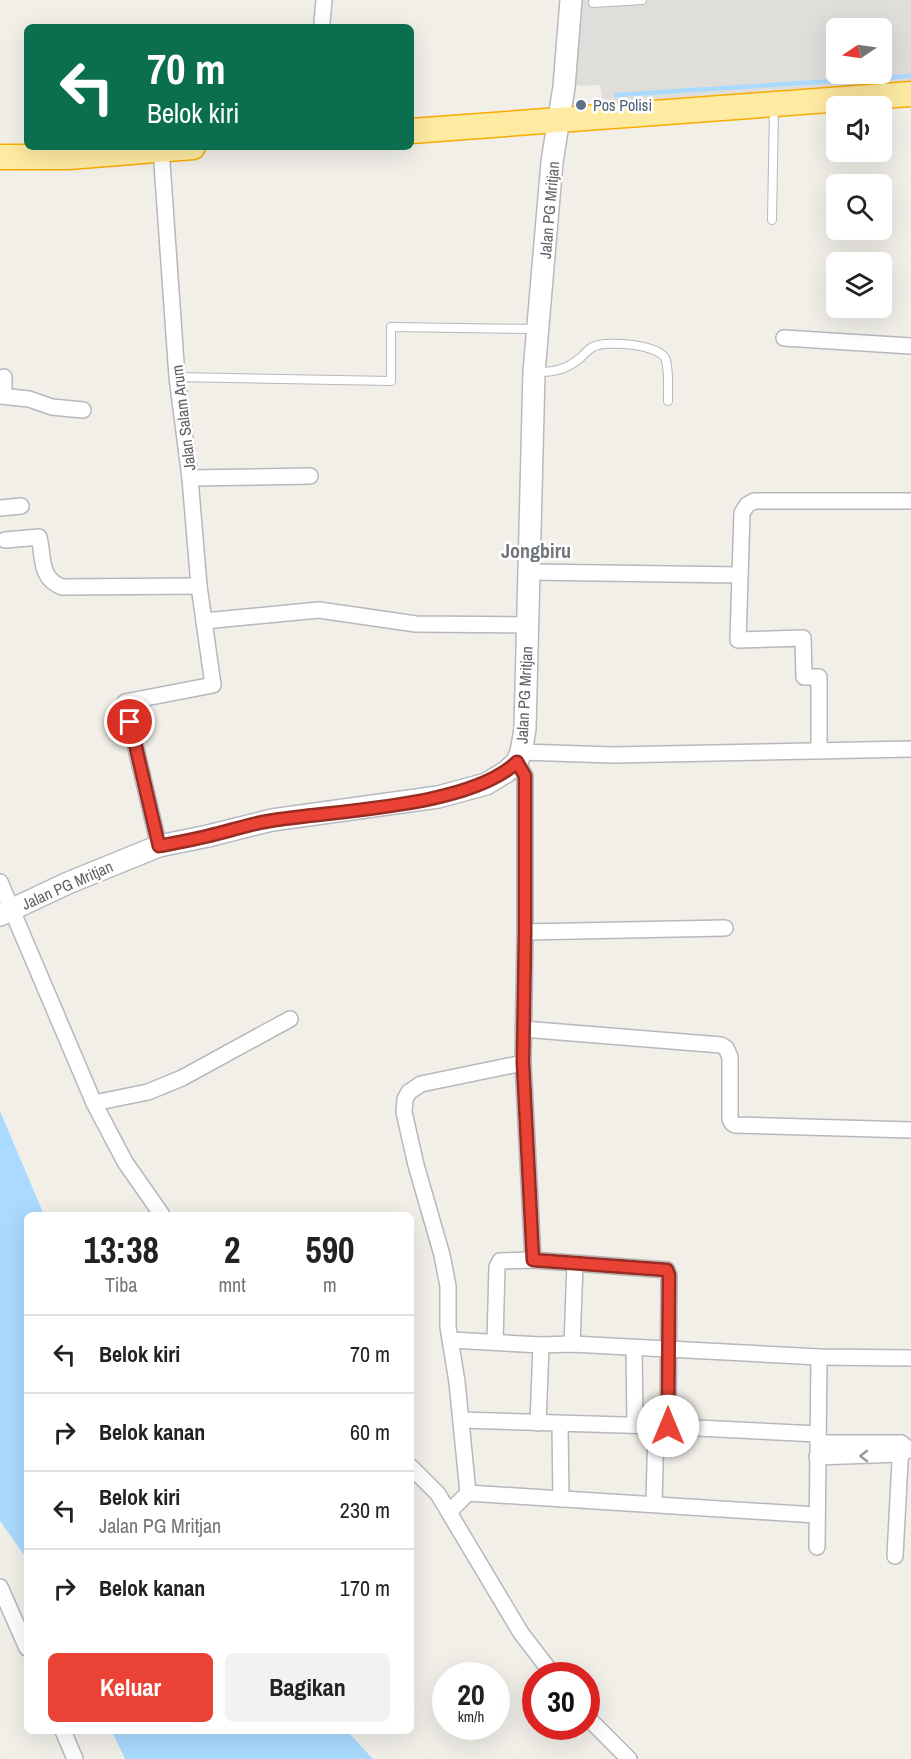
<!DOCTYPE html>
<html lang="id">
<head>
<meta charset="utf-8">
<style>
	body { margin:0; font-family:"Archivo Narrow",sans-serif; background:#f2f2f2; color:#222; height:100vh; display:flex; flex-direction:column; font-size:22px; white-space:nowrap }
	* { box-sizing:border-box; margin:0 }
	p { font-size:20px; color:#767676 }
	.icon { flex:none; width:33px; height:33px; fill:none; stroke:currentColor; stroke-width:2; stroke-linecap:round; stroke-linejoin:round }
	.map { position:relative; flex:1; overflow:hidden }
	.sheet { position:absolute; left:24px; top:1212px; width:390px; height:522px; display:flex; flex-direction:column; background:#fff; border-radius:9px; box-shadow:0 6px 24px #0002 }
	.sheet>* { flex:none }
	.guide { position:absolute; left:24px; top:24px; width:390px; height:126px; border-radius:9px; box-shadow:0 6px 24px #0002; background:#0b6e4f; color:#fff; overflow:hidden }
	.needle { width:39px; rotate:257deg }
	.buttons { position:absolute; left:826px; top:18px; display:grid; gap:12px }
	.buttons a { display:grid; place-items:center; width:66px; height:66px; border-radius:9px; background:#fff; box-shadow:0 6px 24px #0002; font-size:30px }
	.speed { position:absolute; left:432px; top:1662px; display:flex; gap:12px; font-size:30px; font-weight:700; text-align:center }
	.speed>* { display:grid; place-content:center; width:78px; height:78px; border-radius:50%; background:#fff; box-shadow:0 6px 24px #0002; line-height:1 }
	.speed small { font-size:15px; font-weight:400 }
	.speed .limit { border:9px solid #d22; background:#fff; color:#111 }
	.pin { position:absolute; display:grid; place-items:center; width:51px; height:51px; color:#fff; margin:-26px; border:3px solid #fff; border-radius:50%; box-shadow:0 2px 6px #0007 }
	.me { position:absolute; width:66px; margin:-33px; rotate:0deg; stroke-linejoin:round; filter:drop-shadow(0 0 4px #0008) }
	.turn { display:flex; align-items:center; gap:21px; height:126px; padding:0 24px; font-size:27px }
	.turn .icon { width:78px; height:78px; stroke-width:2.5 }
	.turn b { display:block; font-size:42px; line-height:51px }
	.eta { display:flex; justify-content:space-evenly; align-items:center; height:102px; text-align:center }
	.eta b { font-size:36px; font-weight:700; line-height:42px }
	.action { display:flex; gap:12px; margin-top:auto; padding:12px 24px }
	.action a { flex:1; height:69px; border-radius:9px; background:#ea4335; color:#fff; font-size:24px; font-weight:700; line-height:69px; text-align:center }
	.action a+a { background:#f2f2f2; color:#222 }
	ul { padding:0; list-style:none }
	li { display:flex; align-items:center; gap:18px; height:78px; padding:0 24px; border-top:2px solid #e0e0e0 }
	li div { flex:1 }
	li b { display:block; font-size:22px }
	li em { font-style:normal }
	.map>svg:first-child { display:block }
</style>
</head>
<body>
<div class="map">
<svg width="911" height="1759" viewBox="0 0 911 1759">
	<rect width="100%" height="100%" fill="#f1efe8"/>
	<path fill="#e0deda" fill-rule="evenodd" d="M575 0H911V82L603 103 600 85 567 86ZM837 28H882V74H837Z"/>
	<g fill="#aadaff">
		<path d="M0 1111 44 1215H27V1559L0 1521Z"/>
		<path d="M112 1731H347L373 1759H125Z"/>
	</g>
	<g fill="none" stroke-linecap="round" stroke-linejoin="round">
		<path stroke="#aadaff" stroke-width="4.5" d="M616 95 911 76"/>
		<g stroke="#b5b8bc" stroke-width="10">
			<g id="service">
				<path d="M593 3 642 0"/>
				<path d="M772 220 774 108"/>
				<path d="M537 372C554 372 565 370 579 359 584 355 588 349 593 347 605 340 661 344 666 360 669 372 668 388 668 401"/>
				<path d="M177 377 391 381V327L535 329"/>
			</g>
		</g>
		<g stroke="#b5b8bc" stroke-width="18">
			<g id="minor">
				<path d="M322 22 324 0"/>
				<path d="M784 338 911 346"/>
				<path d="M0 396 29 399 52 407 83 410"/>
				<path d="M4 396V377"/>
				<path d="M190 478 310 476"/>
				<path d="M0 508 21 506"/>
				<path d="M5 540 39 537C44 558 39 578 62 587L199 586"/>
				<path d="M530 572 740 575"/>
				<path d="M204 621 319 610 416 624 527 625"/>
				<path d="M819 751V677H804L803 638 738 640 742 513 747 505 754 501H911"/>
				<path d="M521 752 613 755 911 749"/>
				<path d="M159 846 125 702 213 685 199 586 190 478 177 377 161 149"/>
				<path d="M0 882 94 1103 125 1162 162 1215"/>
				<path d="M525 932 725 928"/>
				<path d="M523 1029 721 1045 726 1048 730 1057V1119L732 1123 735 1125 911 1130"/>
				<path d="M523 1063 533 1260"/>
				<path d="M94 1103 148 1092 182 1078 290 1019"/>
				<path d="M451 1340 541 1345 572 1344 819 1357 911 1358"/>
				<path d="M495 1341 497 1267 500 1261 533 1260 667 1270 669 1275 668 1426"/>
				<path d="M572 1344 575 1264"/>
				<path d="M634 1348 635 1425"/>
				<path d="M461 1420 656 1426 818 1434"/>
				<path d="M538 1423 541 1345"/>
				<path d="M560 1424 561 1499"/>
				<path d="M818 1443H901L909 1449"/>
				<path d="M817 1457 900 1454 911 1449"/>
				<path d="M411 1467 438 1494 521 1633 554 1676"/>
				<path d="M468 1493 457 1382 448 1327V1286L442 1255 416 1165 404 1112 405 1099 409 1092 421 1084 523 1063 525 932V776L517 762"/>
				<path d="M654 1503 656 1426"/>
				<path d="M450 1511 468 1493 816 1515"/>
				<path d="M817 1547 819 1357"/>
				<path d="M895 1556 901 1443"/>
				<path d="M0 1587 27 1648"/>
				<path d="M586 1716 629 1759"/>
				<path d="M63 1731 75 1759"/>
			</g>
		</g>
		<g stroke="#b6babf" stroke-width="24">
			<path id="secondary" d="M0 915 68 883 159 846 208 836 272 820 438 797 486 784 506 772 517 762 521 752 525 729 534 372 552 162 564 87 571 0"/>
		</g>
		<g stroke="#f9ab00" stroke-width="27">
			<g id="trunk">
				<path d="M411 131 911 94"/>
				<path d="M0 157H69L193 147"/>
			</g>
		</g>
		<use href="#service" stroke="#fff" stroke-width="8"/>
		<use href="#minor" stroke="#fff" stroke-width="15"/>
		<use href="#secondary" stroke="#fff" stroke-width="21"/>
		<use href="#trunk" stroke="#feeaa1" stroke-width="24"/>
	</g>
	<defs><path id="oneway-chevron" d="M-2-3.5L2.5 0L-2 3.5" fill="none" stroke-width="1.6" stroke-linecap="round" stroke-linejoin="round" transform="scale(1.5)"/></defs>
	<use stroke="#979a9d" href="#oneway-chevron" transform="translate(864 1456) rotate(179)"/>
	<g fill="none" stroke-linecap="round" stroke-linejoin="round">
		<g stroke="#982c22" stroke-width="15">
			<path id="route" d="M130 722 159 846C175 843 192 840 208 836 230 831 252 823 275 820 339 810 470 807 517 762L525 776V932L523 1063 533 1260 667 1270 669 1275 668 1426"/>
		</g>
		<use href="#route" stroke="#ea4335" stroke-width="10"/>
	</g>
	<circle fill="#5c6f8a" stroke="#fff" stroke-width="2" cx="581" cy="105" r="6"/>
	<g text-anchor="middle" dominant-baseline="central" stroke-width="5" stroke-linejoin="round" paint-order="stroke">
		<g font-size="16" fill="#4e5e75" stroke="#fff" text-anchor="start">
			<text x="593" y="105">Pos Polisi</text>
		</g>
		<g font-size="16" fill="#5f6368" stroke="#fff">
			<text transform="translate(549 210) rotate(-85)">Jalan PG Mritjan</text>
			<text transform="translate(183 418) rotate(-97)">Jalan Salam Arum</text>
			<text transform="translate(524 695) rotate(-87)">Jalan PG Mritjan</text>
			<text transform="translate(67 885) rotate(-24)">Jalan PG Mritjan</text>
		</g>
		<g font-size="20" font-weight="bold" fill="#70757a" stroke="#fff">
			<text x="536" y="550">Jongbiru</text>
		</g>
	</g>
</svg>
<div class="buttons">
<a><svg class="needle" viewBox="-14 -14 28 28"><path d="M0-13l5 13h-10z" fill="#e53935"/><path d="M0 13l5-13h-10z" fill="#767676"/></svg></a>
<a><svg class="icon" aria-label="sound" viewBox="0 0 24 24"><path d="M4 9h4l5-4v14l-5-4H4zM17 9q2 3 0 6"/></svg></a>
<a><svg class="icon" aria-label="search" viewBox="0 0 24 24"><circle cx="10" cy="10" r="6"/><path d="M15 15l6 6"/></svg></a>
<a><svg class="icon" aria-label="layers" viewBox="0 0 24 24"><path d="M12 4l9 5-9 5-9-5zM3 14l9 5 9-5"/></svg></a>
</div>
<div class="speed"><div>20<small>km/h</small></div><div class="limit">30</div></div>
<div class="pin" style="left:130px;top:722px;background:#d93025"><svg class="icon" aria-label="arrive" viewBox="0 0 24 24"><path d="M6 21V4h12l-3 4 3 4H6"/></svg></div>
<svg class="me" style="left:668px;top:1426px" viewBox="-20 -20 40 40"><circle r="19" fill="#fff"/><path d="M0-13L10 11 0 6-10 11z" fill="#ea4335"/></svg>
<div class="guide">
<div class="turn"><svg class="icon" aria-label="left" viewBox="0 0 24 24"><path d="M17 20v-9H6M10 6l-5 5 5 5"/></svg><div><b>70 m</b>Belok kiri</div></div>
</div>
<section class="sheet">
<div class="eta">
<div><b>13:38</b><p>Tiba</p></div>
<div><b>2</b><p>mnt</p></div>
<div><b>590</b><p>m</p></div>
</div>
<ul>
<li><svg class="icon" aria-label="left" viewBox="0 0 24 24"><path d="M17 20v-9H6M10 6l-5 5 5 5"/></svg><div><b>Belok kiri</b></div><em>70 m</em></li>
<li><svg class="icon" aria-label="right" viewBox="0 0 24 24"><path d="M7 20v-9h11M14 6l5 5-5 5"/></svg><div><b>Belok kanan</b></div><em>60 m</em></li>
<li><svg class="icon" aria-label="left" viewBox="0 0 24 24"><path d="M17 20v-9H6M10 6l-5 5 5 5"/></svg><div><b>Belok kiri</b><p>Jalan PG Mritjan</p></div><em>230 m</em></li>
<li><svg class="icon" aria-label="right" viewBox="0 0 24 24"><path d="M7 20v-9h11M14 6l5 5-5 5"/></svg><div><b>Belok kanan</b></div><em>170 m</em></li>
</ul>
<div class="action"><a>Keluar</a><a>Bagikan</a></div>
</section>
</div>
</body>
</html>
